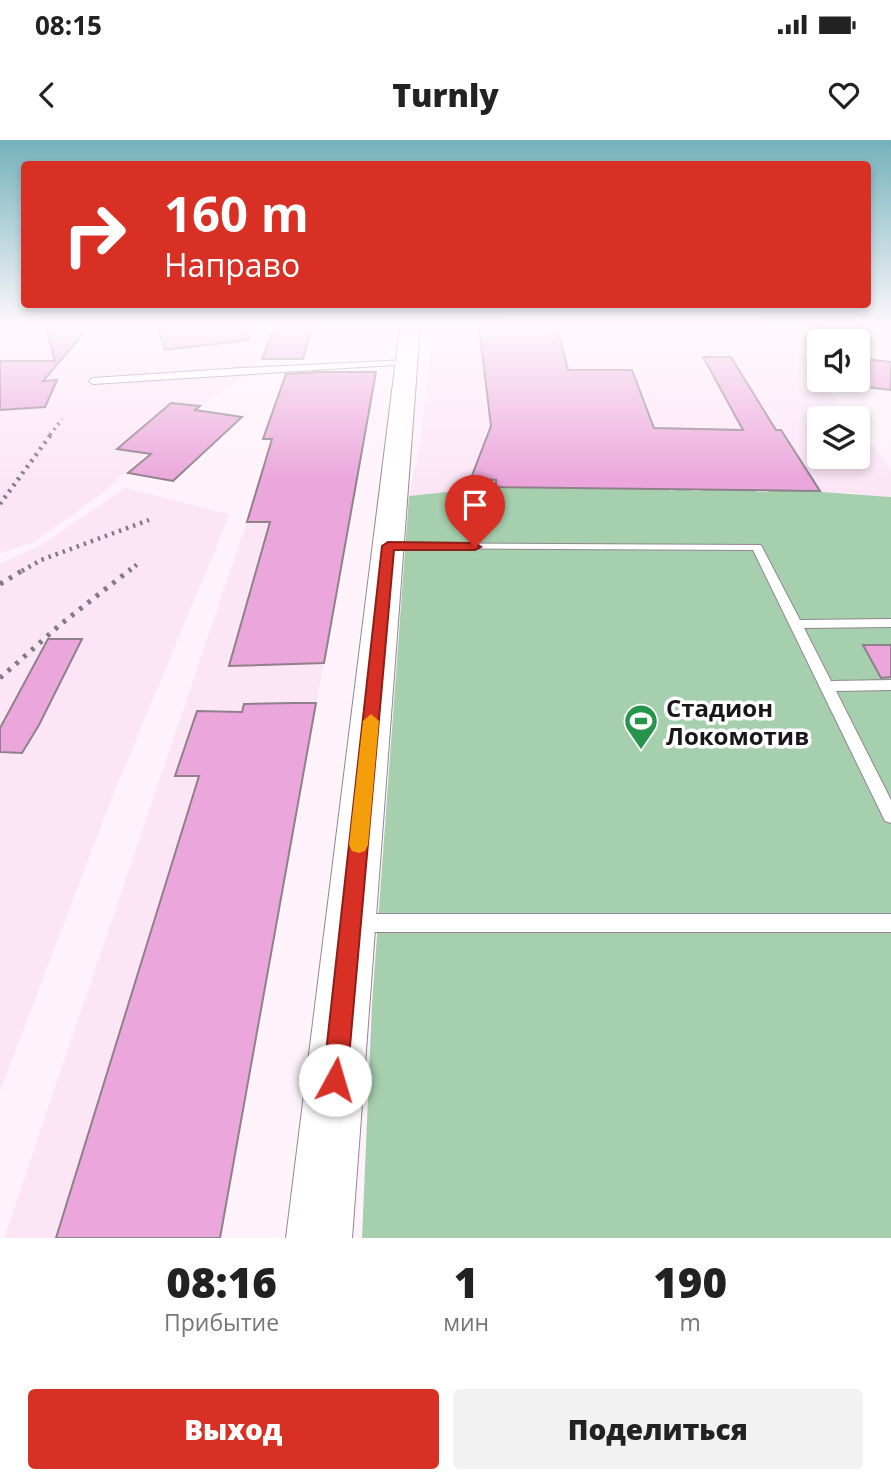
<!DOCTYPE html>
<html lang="ru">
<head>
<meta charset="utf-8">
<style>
	body { margin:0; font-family:"Open Sans",sans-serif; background:#f2f2f2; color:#222; height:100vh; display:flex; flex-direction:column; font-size:26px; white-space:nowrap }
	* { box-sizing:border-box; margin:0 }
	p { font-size:23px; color:#767676 }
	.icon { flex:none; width:38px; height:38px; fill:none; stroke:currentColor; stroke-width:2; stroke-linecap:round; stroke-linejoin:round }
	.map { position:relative; height:1098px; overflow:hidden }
	.side { display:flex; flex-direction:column; background:#fff; flex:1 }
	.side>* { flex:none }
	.guide { position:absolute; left:21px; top:21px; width:850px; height:147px; border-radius:7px; box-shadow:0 4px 10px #0003; background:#d93025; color:#fff; overflow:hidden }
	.controls { position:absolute; left:807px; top:189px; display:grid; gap:14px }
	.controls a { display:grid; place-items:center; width:63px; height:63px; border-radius:7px; background:#fff; box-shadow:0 4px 10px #0003; font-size:35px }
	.pin { position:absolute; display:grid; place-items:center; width:60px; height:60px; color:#fff; margin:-72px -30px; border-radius:50% 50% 50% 0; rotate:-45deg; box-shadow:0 0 7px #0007 }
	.pin .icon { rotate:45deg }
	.me { position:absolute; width:77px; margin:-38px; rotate:6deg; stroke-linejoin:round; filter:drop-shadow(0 0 5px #0008) }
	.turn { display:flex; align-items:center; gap:24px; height:147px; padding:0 28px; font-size:32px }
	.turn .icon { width:91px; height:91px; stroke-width:2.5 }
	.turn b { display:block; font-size:49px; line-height:60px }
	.eta { display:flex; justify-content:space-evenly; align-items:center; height:119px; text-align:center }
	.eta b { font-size:42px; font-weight:800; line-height:49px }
	.button { display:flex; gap:14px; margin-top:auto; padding:14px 28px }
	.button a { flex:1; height:80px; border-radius:7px; background:#d93025; color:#fff; font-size:28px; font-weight:800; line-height:80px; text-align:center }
	.button a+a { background:#f2f2f2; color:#222 }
	.status { display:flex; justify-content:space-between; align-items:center; height:49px; padding:0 35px; background:#fff; direction:ltr }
	.status svg { height:19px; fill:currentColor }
	header { display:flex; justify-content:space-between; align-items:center; height:91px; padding:0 28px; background:#fff; font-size:32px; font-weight:800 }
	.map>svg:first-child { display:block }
</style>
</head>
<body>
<div class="status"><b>08:15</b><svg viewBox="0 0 49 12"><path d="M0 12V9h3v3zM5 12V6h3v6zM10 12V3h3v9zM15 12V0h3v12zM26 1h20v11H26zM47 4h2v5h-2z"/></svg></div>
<header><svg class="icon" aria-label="back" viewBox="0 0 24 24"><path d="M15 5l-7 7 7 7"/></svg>Turnly<svg class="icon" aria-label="heart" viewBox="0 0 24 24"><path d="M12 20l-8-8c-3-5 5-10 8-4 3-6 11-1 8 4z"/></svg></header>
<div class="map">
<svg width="891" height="1098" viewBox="0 0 891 1098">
	<rect width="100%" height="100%" fill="#fef2fb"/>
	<g fill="#fce6f6">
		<path d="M0 187H312L303 219H262L243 224 242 238 200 266 99 356 34 402 0 413Z"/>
		<path d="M434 187H782L819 236V240H822L851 278H819V317H858V286L891 330V357L839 352 681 351 409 356 419 311Z"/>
		<path d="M287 232H376L220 1098H4L253 364 296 306 263 299Z"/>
		<path d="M125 348 230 374 111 660 0 951V424L43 404Z"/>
	</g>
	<path fill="#a5cfad" d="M496 347 668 348 670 351 690 348 692 351H702L701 348H754L757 352H769L768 348 891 357V1098H362L372 864 409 356Z"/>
	<g fill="#eba7dc" stroke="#8e818a" stroke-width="2">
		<path d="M46 187H89L43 241 57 240 45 267 0 270V221H55Z"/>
		<path d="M187 187H248V200L165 210 159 190Z"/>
		<path d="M275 187H312L303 219H262Z"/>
		<path d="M479 187H557L568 230H632L654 288 743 290 703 217H731L776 290H781L820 351 496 347V340L471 338 491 286Z"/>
		<path d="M858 218 891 222V250L858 246Z"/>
		<path d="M322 232H376L324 523 229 526 270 382H247L272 299H263L286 234Z"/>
		<path d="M171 263 200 266 195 270 242 277 173 341 128 333 151 314 117 309Z"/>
		<path d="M48 499H82L39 585 22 613 0 612V588Z"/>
		<path d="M863 505H891V537L881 538Z"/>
		<path d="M293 563H316L220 1098H56L199 636H175L197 571 242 572 244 564Z"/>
	</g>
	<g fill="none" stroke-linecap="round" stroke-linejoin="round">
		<g stroke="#938690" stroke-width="2">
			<g id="service">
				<path d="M407 220 411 222 410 224 93 244 89 241 93 238 242 228Z"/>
				<path d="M388 403 761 405 800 480 891 479V487L804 488 831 541 891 540V550L836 551 891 660V683L885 681 753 410 384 408 382 406Z"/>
				<path d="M359 774H891V792H359L353 789 350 783 353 777Z"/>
			</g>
		</g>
		<g stroke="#938690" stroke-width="2">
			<path id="secondary" d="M400 187H420L352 1098H286Z"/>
		</g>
		<use href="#service" fill="#fff" fill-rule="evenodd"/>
		<use href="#secondary" fill="#fff" fill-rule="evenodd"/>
		<path stroke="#837a81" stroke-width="3.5" stroke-dasharray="2 4.5" stroke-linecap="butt" d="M50 295 62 279"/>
		<g stroke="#837a81" stroke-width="4.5" stroke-dasharray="2.5 5" stroke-linecap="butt">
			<path d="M0 364 52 293"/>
			<path d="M22 431 41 420 149 380"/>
			<path d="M129 431 139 423"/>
		</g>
		<g stroke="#837a81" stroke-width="5" stroke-dasharray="3.5 7" stroke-linecap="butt">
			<path d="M0 444 25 429"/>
			<path d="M0 538 61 484 131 429"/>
		</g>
	</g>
	<linearGradient id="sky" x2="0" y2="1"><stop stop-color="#74b1bb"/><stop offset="0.55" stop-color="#fff9fd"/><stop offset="1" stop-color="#fff9fd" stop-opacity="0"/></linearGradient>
	<rect width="891" height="340" fill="url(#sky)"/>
	<path fill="#d93025" stroke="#8d1f18" stroke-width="2" d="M388 402 475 403 481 407 475 410H394L347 940 343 949 335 952 326 949 323 940 382 406Z"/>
	<path fill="#f59e0b" d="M371 574 379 581 368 705 365 711 359 713 352 711 349 705 363 581Z"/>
	<defs>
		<g id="stadium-pin" transform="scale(1.75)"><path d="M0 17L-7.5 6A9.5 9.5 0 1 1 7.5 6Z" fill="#27944c" stroke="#fff"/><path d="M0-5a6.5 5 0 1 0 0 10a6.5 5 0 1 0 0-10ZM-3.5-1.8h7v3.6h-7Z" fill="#fff"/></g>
	</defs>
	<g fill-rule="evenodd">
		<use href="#stadium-pin" x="641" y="581"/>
	</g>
	<g text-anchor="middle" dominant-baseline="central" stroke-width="7" stroke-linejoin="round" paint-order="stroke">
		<g font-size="24" font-weight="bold" fill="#1a1519" stroke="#fff" text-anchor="start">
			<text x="666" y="567">Стадион<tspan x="666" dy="28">Локомотив</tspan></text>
		</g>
	</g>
</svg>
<div class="controls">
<a><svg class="icon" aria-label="sound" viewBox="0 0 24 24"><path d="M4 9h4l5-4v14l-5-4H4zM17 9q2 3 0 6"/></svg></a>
<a><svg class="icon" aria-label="layers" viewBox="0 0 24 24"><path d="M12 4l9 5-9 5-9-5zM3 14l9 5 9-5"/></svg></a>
</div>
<div class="pin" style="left:475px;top:407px;background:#d93025"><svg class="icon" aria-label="arrive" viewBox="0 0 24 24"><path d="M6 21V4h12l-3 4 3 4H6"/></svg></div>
<svg class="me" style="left:335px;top:940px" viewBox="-20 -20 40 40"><circle r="19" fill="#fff"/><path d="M0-13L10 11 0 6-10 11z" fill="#d93025"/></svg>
<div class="guide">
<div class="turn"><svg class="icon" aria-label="right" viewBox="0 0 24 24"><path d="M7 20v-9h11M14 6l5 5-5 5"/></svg><div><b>160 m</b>Направо</div></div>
</div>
</div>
<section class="side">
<div class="eta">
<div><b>08:16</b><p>Прибытие</p></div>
<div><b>1</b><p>мин</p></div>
<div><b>190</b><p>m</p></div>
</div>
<div class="button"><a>Выход</a><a>Поделиться</a></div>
</section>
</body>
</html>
